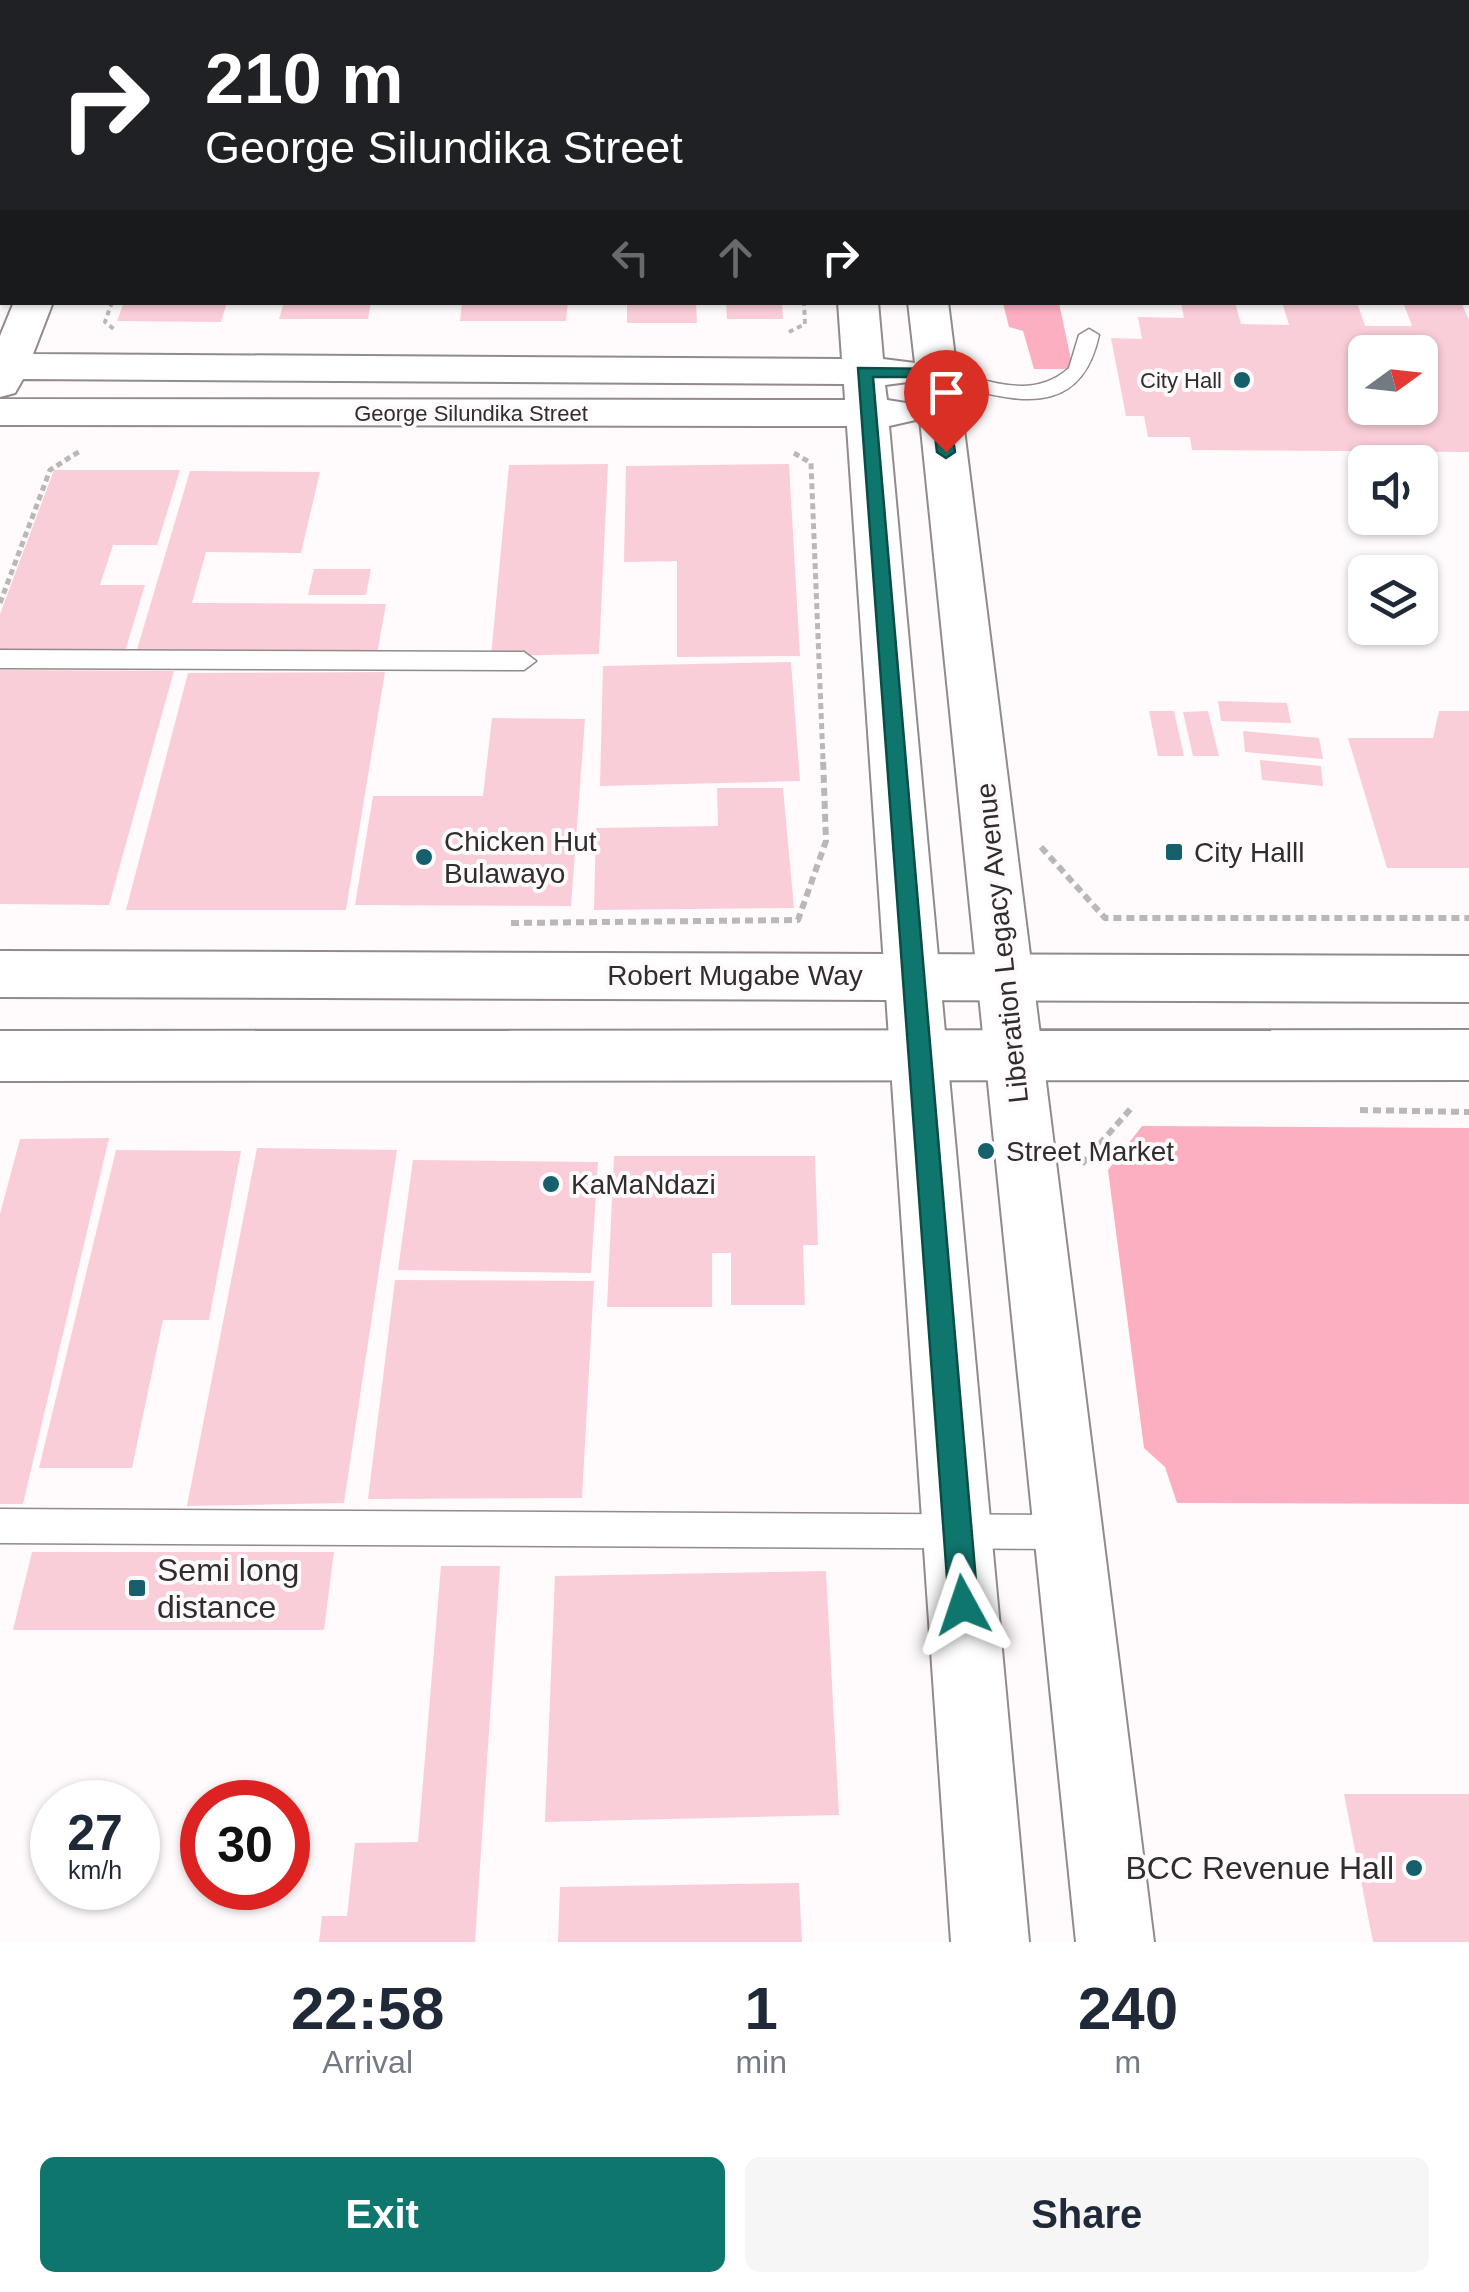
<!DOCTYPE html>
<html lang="en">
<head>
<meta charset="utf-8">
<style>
	body { margin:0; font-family:Helvetica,sans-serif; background:#f6f6f7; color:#1f2937; height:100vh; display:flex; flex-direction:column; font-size:38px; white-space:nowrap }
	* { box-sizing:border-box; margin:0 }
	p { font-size:32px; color:#747a83 }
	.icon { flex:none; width:55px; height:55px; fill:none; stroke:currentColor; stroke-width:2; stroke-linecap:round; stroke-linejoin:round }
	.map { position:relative; height:1942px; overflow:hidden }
	.side { display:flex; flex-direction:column; background:#fff; flex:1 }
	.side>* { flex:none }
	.hud { position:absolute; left:0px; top:0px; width:1470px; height:305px; box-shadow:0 2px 8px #0004; background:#202124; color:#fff; overflow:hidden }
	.needle { width:65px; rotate:75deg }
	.buttons { position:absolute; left:1348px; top:335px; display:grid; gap:20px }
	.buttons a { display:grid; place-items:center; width:90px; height:90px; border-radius:15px; background:#fff; box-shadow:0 2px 8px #0004; font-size:50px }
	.speed { position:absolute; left:30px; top:1780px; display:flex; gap:20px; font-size:50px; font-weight:700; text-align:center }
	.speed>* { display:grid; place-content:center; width:130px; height:130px; border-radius:50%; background:#fff; box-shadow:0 2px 8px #0004; line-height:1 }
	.speed small { font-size:25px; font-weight:400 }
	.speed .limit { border:15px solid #d22; background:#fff; color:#111 }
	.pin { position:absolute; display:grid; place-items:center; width:85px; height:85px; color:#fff; margin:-102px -42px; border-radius:50% 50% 50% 0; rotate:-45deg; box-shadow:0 0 10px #0007 }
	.pin .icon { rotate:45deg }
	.me { position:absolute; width:110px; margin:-55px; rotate:355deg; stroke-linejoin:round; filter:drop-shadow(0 0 8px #0008) }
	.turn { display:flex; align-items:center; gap:35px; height:210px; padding:0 40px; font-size:45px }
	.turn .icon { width:130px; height:130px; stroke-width:2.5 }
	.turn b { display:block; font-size:70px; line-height:85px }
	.lanes { display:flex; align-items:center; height:95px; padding:0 40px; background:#0003; justify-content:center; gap:50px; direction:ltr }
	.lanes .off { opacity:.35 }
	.eta { display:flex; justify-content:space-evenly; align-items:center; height:170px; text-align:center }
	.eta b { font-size:60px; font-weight:800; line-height:70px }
	.cta { display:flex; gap:20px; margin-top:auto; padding:20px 40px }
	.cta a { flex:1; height:115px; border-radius:15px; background:#0f766e; color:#fff; font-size:40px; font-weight:800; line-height:115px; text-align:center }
	.cta a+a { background:#f6f6f7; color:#1f2937 }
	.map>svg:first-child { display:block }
</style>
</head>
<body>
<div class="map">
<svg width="1469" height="1942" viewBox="0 0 1469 1942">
	<rect width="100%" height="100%" fill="#fffafb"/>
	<g fill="#fdafc2">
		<path d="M1003 303H1059L1073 369H1034L1023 331 1009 327Z"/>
		<path d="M1142 1126 1469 1128V1504L1177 1503 1165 1467 1144 1448 1108 1170Z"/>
	</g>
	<g fill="#faced8" fill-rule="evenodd">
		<path d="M124 302H227L221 322 117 321Z"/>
		<path d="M284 302H371L368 319H279Z"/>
		<path d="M462 302H568L566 321H460Z"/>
		<path d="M627 302H696L697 323H627Z"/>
		<path d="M726 302H782L783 319H727Z"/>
		<path d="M1181 302H1235L1241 324 1289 325 1282 302H1357L1365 326H1412L1403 302H1461L1469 320V452L1192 450 1190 437H1148L1144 416H1126L1111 338 1142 339 1138 317 1184 318ZM1365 352H1420V408H1365Z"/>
		<path d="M608 464 599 654 491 656 509 465Z"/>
		<path d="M789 464 800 656 677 657V561L624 562 626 466Z"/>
		<path d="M54 470H180L157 545H113L100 585H145L124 655 0 654V614Z"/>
		<path d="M190 471 320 472 301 553 206 552 192 603 386 604 377 654 136 653Z"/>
		<path d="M314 569H371L366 595H308Z"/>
		<path d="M791 662 800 781 600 786 603 666Z"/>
		<path d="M0 670 174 671 109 905 0 904Z"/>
		<path d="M385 672 346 910H126L188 673Z"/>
		<path d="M1218 701 1287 703 1291 723 1221 721Z"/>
		<path d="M1149 711H1174L1184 756H1158Z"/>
		<path d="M1208 711 1219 756H1193L1183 712Z"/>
		<path d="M1439 711H1469V868H1387L1348 738H1433Z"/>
		<path d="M492 718 585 719 571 906 355 905 373 796H483Z"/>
		<path d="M1243 731 1319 738 1323 759 1245 752Z"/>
		<path d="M1260 760 1321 766 1323 786 1262 780Z"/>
		<path d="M717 788H783L794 908 594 910 596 828 718 826Z"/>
		<path d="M109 1138 23 1504H0V1214L20 1139Z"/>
		<path d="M257 1148 397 1150 344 1503 187 1506Z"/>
		<path d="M116 1150 241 1151 209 1320H163L132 1468H39Z"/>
		<path d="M614 1156H815L818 1245H803L805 1305H731V1253H712V1307H607Z"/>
		<path d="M413 1160 598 1162 591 1273 398 1270Z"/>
		<path d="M395 1280 594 1281 582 1498 368 1499Z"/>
		<path d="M32 1552H334L324 1630H13Z"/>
		<path d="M441 1566H500L475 1942H319L322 1916H347L355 1843 418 1842Z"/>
		<path d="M826 1571 839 1815 545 1822 555 1576Z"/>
		<path d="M1344 1794H1469V1942H1373Z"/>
		<path d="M799 1883 802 1942H558L560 1887Z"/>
	</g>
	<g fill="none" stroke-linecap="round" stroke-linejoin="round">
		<g stroke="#928a8b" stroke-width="3">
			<g id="lane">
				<rect x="0" y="178" width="2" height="10"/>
				<path d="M1089 329 1099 335C1083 409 1031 406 969 389 955 385 936 382 926 372L936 366C981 378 1030 403 1069 368L1079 335Z"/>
				<path d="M0 650 524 652 536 661 524 670 0 668Z"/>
				<path d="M0 1509 1068 1515 1080 1520 1085 1532 1080 1544 1068 1549 0 1543Z"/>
			</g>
		</g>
		<g stroke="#928a8b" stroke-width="4">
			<g id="street">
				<rect x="819" y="0" width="32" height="2"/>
				<path d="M877 0H909L910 2H878Z"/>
				<path d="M14 302H53L33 354 842 359 838 302H878L883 359 915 363 908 302H948L1154 1942H1076L920 419 889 426 1029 1942H951L847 426 0 425V399L845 400 844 384 23 379 15 393 0 397V336ZM916 381 919 405 887 400 885 385Z"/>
			</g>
		</g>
		<g stroke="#928a8b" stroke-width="4">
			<g id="secondary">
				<path d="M1467 2H1469V22H1468Z"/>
				<path d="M0 951 1469 956V1002L0 997Z"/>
				<path d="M1469 1030V1080L0 1081V1031Z"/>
			</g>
		</g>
		<g stroke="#bbb7b7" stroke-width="4" stroke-dasharray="5 4" stroke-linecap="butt">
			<path d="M0 266 2 261"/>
			<path d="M112 302 105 322 115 330"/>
			<path d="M789 332 805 324 804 302"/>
		</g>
		<g stroke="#bbb7b7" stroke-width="5" stroke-dasharray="6 4" stroke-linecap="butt">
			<path d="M794 453 811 463 823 760"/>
			<path d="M0 603 50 470 80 451"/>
		</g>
		<g stroke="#bbb7b7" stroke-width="6" stroke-dasharray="8 5" stroke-linecap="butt">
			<path d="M1041 847 1105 918H1469"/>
			<path d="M511 923 798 920 826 841 823 758"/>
			<path d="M1360 1110 1469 1112"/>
			<path d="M1082 1164 1133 1106"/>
		</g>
		<use href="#lane" fill="#fff" fill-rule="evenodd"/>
		<use href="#street" fill="#fff" fill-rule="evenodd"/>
		<use href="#secondary" fill="#fff" fill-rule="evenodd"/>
	</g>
	<path fill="#0f766e" stroke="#0a4d48" stroke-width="2.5" d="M858 368 942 369 955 452 946 458 937 452 928 377H873L978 1605 973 1615 963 1619 953 1615 949 1605Z"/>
	<g fill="#16606e" stroke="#fffafb" stroke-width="4">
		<circle cx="1242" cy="380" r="10"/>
		<rect x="1164" y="842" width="20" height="20" rx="5"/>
		<circle cx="424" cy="857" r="10"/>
		<circle cx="986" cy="1151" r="10"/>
		<circle cx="551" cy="1184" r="10"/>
		<rect x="127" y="1578" width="20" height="20" rx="5"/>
		<circle cx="1414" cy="1868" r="10"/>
	</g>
	<g text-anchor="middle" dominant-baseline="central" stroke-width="8" stroke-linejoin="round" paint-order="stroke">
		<g font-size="22" fill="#302d2d" stroke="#fffafb" text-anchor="end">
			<text x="1222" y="380">City Hall</text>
		</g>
		<g font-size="22" fill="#302d2d" stroke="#fffafb">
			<text x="471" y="413">George Silundika Street</text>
		</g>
		<g font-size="28" fill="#302d2d" stroke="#fffafb" text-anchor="start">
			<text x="444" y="841">Chicken Hut<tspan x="444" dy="32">Bulawayo</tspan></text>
			<text x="1194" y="852">City Halll</text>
			<text x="1006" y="1151">Street Market</text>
			<text x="571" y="1184">KaMaNdazi</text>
		</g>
		<g font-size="28" fill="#302d2d" stroke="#fffafb">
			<text transform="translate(1002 943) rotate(-96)">Liberation Legacy Avenue</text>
			<text x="735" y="975">Robert Mugabe Way</text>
		</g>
		<g font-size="32" fill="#302d2d" stroke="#fffafb" text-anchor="start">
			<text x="157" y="1570">Semi long<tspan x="157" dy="37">distance</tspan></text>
			<text x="1394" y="1868" text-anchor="end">BCC Revenue Hall</text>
		</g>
	</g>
</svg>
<div class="buttons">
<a><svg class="needle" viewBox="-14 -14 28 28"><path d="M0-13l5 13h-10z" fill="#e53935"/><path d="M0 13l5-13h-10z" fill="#747a83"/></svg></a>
<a><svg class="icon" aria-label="sound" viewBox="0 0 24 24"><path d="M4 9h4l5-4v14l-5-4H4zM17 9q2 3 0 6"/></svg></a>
<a><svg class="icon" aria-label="layers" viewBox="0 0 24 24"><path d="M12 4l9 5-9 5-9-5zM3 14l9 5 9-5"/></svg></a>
</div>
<div class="speed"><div>27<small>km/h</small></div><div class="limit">30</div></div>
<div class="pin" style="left:946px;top:452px;background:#d93025"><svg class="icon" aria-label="arrive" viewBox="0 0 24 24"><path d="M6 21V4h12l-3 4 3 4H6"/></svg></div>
<svg class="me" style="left:963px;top:1605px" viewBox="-20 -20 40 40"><path d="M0-17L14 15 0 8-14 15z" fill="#0f766e" stroke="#fff" stroke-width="4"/></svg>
<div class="hud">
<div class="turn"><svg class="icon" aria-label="right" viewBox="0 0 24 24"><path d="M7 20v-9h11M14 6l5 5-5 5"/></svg><div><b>210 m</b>George Silundika Street</div></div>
<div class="lanes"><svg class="icon off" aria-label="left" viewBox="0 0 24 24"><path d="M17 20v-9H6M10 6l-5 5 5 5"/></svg><svg class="icon off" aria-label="ahead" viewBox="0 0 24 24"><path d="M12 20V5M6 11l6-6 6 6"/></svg><svg class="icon" aria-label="right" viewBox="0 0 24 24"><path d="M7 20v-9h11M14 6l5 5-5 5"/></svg></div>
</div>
</div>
<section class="side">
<div class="eta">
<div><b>22:58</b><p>Arrival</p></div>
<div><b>1</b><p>min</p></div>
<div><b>240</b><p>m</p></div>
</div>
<div class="cta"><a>Exit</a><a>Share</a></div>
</section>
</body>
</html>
